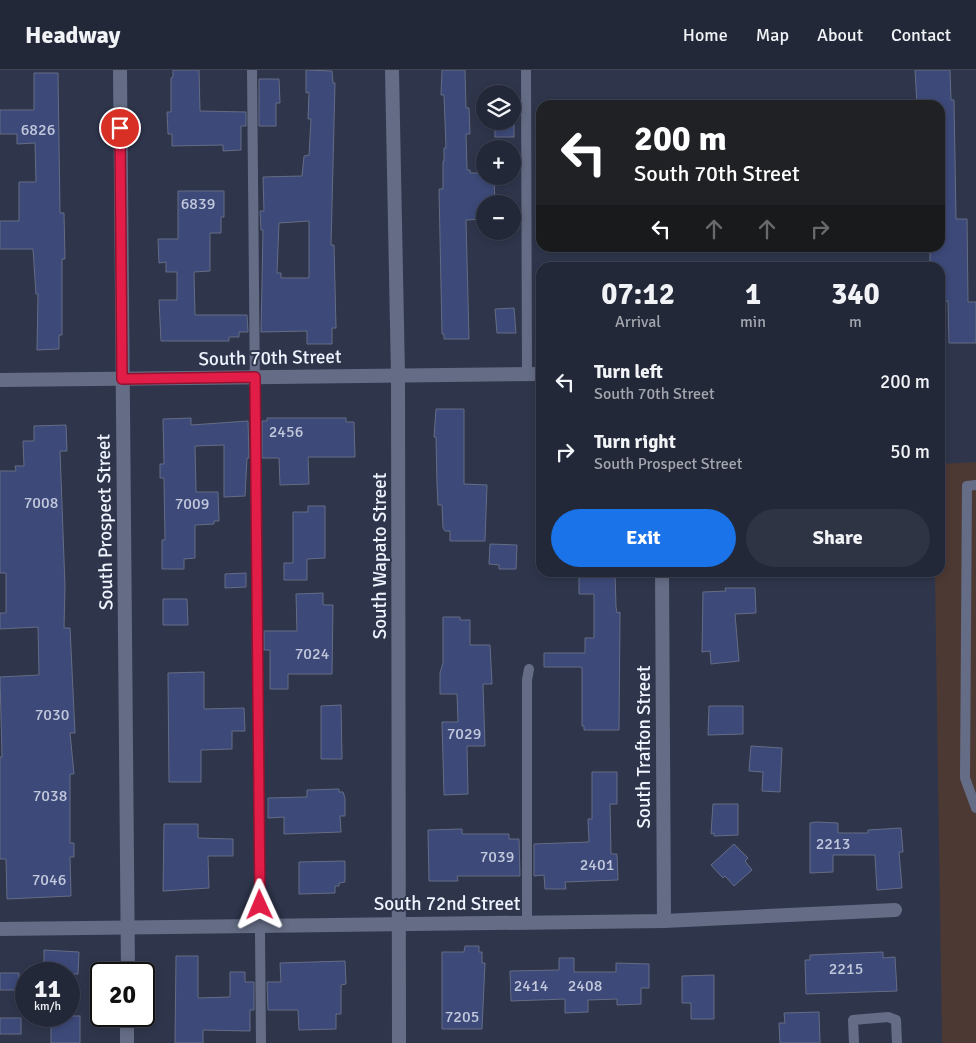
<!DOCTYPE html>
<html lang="en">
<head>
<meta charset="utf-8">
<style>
	body { margin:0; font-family:Signika,sans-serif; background:#2f3444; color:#f1f3f6; height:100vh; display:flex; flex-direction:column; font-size:19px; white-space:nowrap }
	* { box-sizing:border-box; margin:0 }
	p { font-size:16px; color:#a3a6ae }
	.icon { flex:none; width:28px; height:28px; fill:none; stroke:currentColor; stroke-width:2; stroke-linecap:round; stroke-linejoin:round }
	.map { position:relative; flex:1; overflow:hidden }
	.panel { position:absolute; left:536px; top:192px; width:409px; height:315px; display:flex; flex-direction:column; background:#232839; border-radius:15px; box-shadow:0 2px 8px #0003,0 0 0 1px #404453 }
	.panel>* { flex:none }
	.guide { position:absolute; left:536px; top:30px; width:409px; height:152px; border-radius:15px; box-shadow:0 2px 8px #0003,0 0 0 1px #404453; background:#202124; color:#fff; overflow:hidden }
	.fabs { position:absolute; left:476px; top:15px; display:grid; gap:10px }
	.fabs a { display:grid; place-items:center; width:45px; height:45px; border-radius:50%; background:#232839; box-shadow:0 2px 8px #0003,0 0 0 1px #404453; font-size:25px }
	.speed { position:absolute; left:15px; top:892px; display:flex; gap:10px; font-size:25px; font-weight:700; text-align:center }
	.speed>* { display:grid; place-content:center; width:65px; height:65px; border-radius:50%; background:#232839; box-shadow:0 2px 8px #0003,0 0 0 1px #404453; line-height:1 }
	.speed small { font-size:12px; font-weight:400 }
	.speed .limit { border:2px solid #111; border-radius:8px; background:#fff; color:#111 }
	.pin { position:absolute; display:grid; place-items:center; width:42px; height:42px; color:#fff; margin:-21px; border:2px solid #fff; border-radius:50%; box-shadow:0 1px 5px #0007 }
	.me { position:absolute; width:55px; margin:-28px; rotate:359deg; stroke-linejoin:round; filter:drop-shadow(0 0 4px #0008) }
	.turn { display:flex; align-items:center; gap:18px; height:105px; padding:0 15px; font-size:22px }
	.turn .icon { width:65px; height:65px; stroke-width:2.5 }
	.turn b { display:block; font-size:35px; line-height:42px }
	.lanes { display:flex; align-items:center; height:48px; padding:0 15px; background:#0003; justify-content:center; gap:25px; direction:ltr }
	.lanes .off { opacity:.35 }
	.eta { display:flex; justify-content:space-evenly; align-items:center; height:85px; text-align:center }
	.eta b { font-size:30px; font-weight:700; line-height:35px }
	.primary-button { display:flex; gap:10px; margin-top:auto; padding:10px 15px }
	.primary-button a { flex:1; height:58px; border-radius:30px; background:#1a73e8; color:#fff; font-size:20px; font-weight:700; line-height:58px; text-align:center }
	.primary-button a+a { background:#2f3444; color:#f1f3f6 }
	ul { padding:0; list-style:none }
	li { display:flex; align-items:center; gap:15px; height:70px; padding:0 15px }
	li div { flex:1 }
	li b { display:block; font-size:19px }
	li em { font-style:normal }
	header { display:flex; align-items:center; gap:30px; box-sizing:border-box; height:70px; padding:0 25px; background:#232839; border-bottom:1px solid #404453 }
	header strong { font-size:24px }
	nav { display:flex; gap:28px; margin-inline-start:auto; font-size:18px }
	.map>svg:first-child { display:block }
</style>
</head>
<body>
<header>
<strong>Headway</strong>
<nav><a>Home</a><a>Map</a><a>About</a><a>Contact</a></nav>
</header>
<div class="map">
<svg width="976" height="973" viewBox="0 0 976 973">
	<rect width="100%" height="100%" fill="#2f364c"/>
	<path fill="#4d3934" d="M976 392V973H942L935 503 940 502V394Z"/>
	<g fill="#3d4978" stroke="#646c85" fill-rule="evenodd">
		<path d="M173 0H199L200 41 246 42V56H241V80L223 81V75L172 76V64H168L167 42H171V8L173 7Z"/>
		<path d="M306 0 332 1 333 13H335L331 175H334L336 258H332V274H307V261L261 262 263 160H261L260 141H264L263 107 302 106 304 86 309 85 311 49H308L309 22 306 23ZM309 151V208H281V203H277L279 153Z"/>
		<path d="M442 0H465L466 38H469L470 64H466L467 100H470V103H485V106H494L495 134H485V149L466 150 469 269H444V264H442L439 119H443V91H444V78H446L444 25H441Z"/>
		<path d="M915 0H950L951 30H954L956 149H967L968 232H976V273H949L948 231H940V198H930V178H940V35H917Z"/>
		<path d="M34 3H58L60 143H64L65 189H62V265H59V279L37 280 38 224H36L33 179H0V151H19V112H36L35 73 17 74V64H0V40H34Z"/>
		<path d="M259 9H279L280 33H276V56H259Z"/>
		<rect x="495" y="51" width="19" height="16"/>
		<path d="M178 121H224V147H221V163H210V201L194 202 195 245H247L248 262H239V267H229V271H161L159 230H177V202H166V192L159 193 158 169H178Z"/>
		<path d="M514 238 516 263H497L495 239Z"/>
		<path d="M436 339H464V414L487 415 485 471H450V461H445L443 458 442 435H438L437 414 436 367H434Z"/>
		<path d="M191 348V355L248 351 249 388H247L245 426 224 427V375L195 376 196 422H218L219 451H214V454L195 455V488L184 489V499H162V470H165L164 408H160V394H164L163 349Z"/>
		<path d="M267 348H346V352H354L355 387H308L309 414 280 415 279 388H262V351H267Z"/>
		<path d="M66 355 67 381H60L65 516 64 558H70L75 663H70L74 704H70V773H74V787H70L71 826 7 829 6 789H0V687H2L0 607 39 605 38 557 0 559V543H6V503H0V401H16L15 396H24L23 371H34V356Z"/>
		<path d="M308 436H325V488L307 489V510H284V493H293V442H308Z"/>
		<path d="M490 474 517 475 516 499H499V495L489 494Z"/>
		<path d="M579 502H615L616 537 617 543 620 542 619 660H584V656H582V597H544V583H585V568H594V524H579Z"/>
		<path d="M246 503V517L225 518V504Z"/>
		<path d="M725 518H755L756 543 735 544 739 591 711 594 710 581 702 582 703 522 726 521Z"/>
		<path d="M323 523V535H333L332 604H288V619H270V580H264V561H297L296 524Z"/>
		<path d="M163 529H187L188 555H163Z"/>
		<path d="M443 547H460V550H470V575H490L492 614H483L485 676H467L468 724 444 725 442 652H458L457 624H440V603L443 593Z"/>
		<path d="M204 602V639L244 638 245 661H232V679L201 680V712H169L168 603Z"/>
		<path d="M341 635 342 689H321V636Z"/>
		<path d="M709 636H743V664L708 665Z"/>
		<path d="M751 676 782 678 780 722 762 721 763 702 749 701Z"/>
		<path d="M592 702H617V734H610L611 784H617L618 810 565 812 566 819H545L544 805 534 806V774L589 772 588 749H592Z"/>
		<path d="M339 719V722H343L345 728V746H340L341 762 284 764V747L268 748V728L307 727V720Z"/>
		<path d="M713 734H738V765L714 766V763L711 764Z"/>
		<path d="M816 752 838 753V763H868V760L901 758 903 782H899L902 818 877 820 875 785H833V802L810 803V753Z"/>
		<path d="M164 754H198V768L233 769V786H208L209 818 163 821Z"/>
		<path d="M462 759V764H509V769H519L520 806H457L458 811H429L428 760Z"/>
		<path d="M734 774 748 788 745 791 752 800 734 816 725 806 723 808 711 795Z"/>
		<path d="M345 791V812L339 813V816H335V823L299 824V792Z"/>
		<path d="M465 876H479V882H482V893H485L482 959H442V882H464Z"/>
		<path d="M44 880 79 882 78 904H44Z"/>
		<path d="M883 882V888L895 887 897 921 806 924 805 890H810V885Z"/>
		<path d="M176 886H198V928L230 927V902H245V912H254V940H250V961L203 960V973H175Z"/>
		<path d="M559 888H574V902H616V893L649 894V918H641V934L617 935V929L588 930V942L565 943V929L511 931 510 901 559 900Z"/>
		<path d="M345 891 346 914 341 915V944H336V959L299 960 298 940H268L267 912H281L280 893Z"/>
		<rect x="0" y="903" width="19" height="17"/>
		<path d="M714 905V949H691V933H682V906Z"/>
		<path d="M819 942 820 973H780L779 953H785L784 943Z"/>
		<rect x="51" y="946" width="29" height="27"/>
		<rect x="0" y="948" width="21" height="16"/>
	</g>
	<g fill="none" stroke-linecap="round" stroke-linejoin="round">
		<g stroke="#656d86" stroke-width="10">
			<path d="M252 0 261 973"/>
			<path d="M526 0 527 305"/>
			<path d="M976 415 967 416 965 708 976 738"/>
			<path d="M527 852V610L529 599"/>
			<path d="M854 973 853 950 888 947 896 950 897 973"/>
		</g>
		<g stroke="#656d86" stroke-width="14">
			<path d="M120 0 128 904"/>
			<path d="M392 0 398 306 399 973"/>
			<path d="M0 310 541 304"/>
			<path d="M662 502 664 851"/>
			<path d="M0 859 664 851 895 840"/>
			<path d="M127 973V946"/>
		</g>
	</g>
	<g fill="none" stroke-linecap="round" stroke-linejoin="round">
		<g stroke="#92132f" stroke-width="12">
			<path id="route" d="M120 58 122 309 255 307 260 835"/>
		</g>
		<use href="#route" stroke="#e11d48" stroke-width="9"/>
	</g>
	<g text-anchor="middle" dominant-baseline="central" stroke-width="4" stroke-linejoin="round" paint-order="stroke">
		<g font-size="16" fill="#c2c8dc">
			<text x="38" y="60">6826</text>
			<text x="198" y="134">6839</text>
			<text x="286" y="362">2456</text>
			<text x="41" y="433">7008</text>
			<text x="192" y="434">7009</text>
			<text x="312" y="584">7024</text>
			<text x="52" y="645">7030</text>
			<text x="464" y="664">7029</text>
			<text x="50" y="726">7038</text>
			<text x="833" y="774">2213</text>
			<text x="497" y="787">7039</text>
			<text x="597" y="795">2401</text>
			<text x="49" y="810">7046</text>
			<text x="846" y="899">2215</text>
			<text x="531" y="916">2414</text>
			<text x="585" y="916">2408</text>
			<text x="462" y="947">7205</text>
		</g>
		<g font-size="19" fill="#eff3fe" stroke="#2f364c">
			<text transform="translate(270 288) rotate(-1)">South 70th Street</text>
			<text transform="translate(105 452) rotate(-91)">South Prospect Street</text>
			<text transform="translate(380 486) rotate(-90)">South Wapato Street</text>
			<text transform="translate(644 677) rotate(-90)">South Trafton Street</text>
			<text x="447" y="834">South 72nd Street</text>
		</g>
	</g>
</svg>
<div class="fabs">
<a><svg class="icon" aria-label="layers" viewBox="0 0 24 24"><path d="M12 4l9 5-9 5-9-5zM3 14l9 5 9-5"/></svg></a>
<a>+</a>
<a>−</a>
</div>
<div class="speed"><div>11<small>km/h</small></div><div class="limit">20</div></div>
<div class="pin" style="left:120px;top:58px;background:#d93025"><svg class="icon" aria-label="arrive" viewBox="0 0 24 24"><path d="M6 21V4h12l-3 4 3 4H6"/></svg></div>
<svg class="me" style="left:260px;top:835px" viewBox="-20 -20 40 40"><path d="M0-17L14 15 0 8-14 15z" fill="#e11d48" stroke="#fff" stroke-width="4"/></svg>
<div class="guide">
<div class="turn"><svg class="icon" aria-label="left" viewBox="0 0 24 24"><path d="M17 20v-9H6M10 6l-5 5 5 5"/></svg><div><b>200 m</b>South 70th Street</div></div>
<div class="lanes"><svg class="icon" aria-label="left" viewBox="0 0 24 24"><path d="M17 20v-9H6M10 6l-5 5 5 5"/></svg><svg class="icon off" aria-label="ahead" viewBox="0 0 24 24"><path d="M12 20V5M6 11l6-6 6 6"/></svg><svg class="icon off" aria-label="ahead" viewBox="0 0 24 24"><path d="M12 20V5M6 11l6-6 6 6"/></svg><svg class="icon off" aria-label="right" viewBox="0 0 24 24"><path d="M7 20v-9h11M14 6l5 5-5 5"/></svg></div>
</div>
<section class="panel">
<div class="eta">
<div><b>07:12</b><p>Arrival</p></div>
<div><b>1</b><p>min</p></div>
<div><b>340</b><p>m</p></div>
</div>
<ul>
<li><svg class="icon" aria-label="left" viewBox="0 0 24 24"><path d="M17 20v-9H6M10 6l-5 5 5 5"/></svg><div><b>Turn left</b><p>South 70th Street</p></div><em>200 m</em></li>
<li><svg class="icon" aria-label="right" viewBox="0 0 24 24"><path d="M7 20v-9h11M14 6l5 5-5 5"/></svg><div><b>Turn right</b><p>South Prospect Street</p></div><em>50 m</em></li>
</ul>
<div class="primary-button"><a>Exit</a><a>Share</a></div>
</section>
</div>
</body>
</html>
